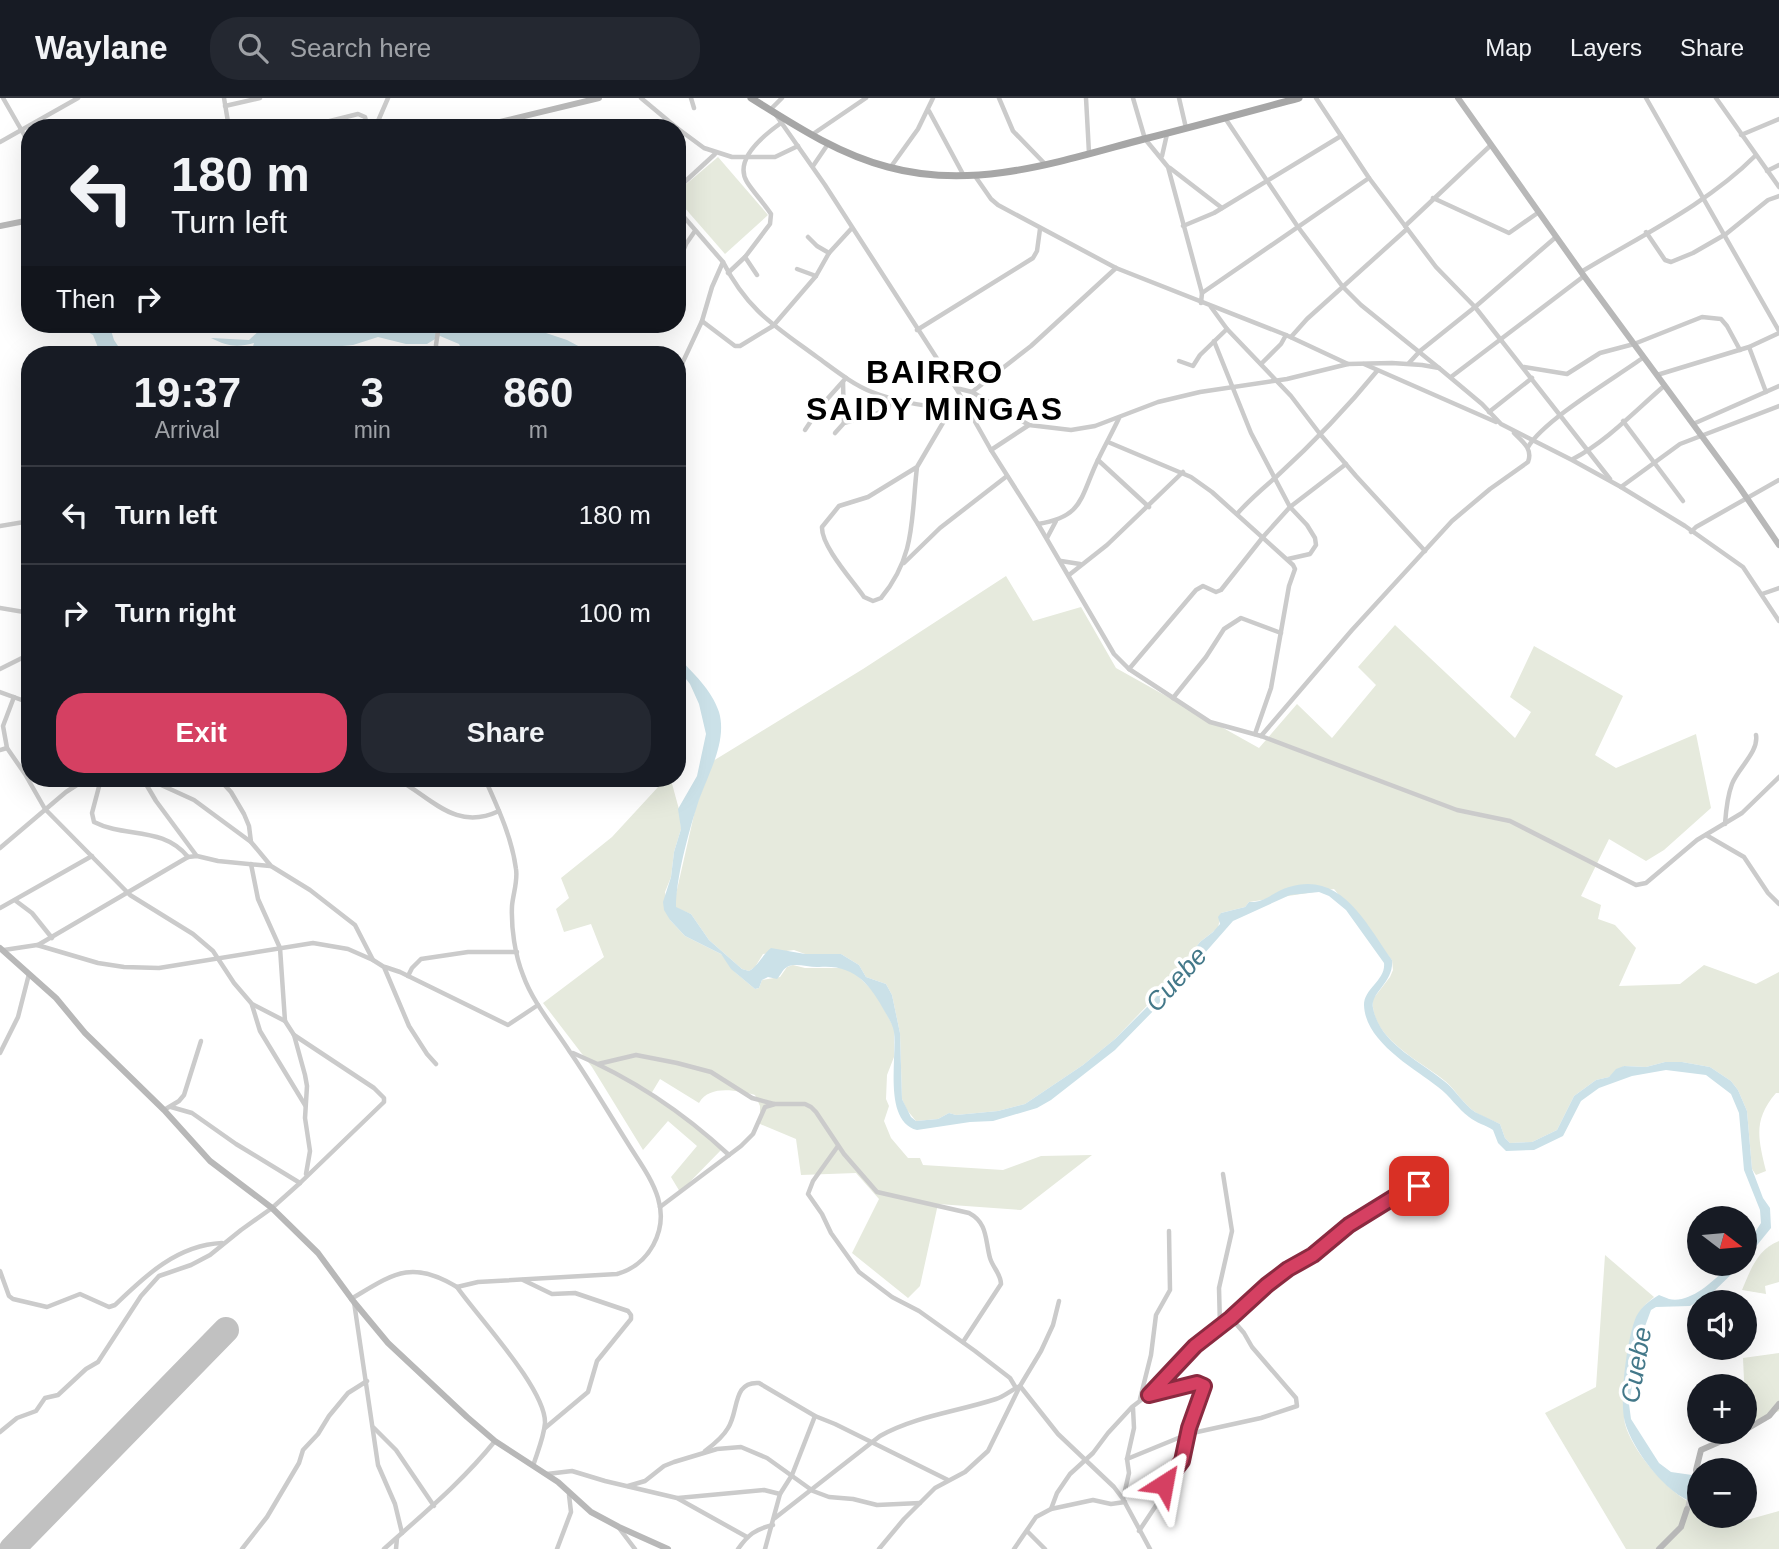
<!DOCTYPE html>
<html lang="en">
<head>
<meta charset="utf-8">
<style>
	body { margin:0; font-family:Arial,sans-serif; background:#242831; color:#f1f3f6; height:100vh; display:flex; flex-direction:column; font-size:26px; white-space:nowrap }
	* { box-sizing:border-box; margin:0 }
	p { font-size:23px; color:#9ea1a6 }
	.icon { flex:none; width:38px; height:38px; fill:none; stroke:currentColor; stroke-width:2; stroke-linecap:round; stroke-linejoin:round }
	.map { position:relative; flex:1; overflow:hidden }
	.panel { position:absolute; left:21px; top:248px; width:665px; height:441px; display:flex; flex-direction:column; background:#171b24; border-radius:28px; box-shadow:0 7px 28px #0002 }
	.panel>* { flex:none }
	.guide { position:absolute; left:21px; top:21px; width:665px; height:214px; border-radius:28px; box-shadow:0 7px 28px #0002; background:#171b24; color:#f1f3f6; overflow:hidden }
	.needle { width:46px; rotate:106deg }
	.fabs { position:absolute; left:1687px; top:1108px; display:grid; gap:14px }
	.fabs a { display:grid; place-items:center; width:70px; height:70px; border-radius:50%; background:#171b24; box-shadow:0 7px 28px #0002; font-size:35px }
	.pin { position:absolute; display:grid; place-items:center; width:60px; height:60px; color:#fff; margin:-30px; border-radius:14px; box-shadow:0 4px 10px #0006 }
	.me { position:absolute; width:77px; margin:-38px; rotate:34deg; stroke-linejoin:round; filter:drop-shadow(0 0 5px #0008) }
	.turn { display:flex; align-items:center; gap:24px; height:147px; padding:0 35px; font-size:32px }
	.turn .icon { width:91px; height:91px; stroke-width:2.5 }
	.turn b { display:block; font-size:49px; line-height:60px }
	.then { display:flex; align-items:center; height:66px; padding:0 35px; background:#0003; gap:14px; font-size:26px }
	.eta { display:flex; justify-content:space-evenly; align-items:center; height:119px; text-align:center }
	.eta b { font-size:42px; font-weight:700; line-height:49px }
	.primary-button { display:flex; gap:14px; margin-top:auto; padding:14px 35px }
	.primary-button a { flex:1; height:80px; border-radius:28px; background:#d54062; color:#fff; font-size:28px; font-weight:700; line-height:80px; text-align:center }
	.primary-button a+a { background:#242831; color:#f1f3f6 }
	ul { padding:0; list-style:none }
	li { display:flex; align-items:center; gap:21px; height:98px; padding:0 35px; border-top:2px solid #363941 }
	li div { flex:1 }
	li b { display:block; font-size:26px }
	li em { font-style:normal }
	header { display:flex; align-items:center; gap:42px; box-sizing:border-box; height:98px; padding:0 35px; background:#171b24; border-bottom:2px solid #363941 }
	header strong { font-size:33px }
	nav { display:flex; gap:38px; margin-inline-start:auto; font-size:24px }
	.search { width:490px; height:63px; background:#242831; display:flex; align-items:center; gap:18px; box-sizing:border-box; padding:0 24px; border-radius:28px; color:#9ea1a6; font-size:26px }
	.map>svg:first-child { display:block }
</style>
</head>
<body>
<header>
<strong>Waylane</strong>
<div class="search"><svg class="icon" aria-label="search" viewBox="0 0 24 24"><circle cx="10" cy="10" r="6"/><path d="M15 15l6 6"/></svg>Search here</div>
<nav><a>Map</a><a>Layers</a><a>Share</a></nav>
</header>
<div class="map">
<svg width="1779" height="1451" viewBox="0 0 1779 1451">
	<rect width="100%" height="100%" fill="#fff"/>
	<g fill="#e6eadd">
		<path d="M718 59 768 117 725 156 677 101V94Z"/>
		<path d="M1006 478 1033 523 1081 509 1116 570 1259 650 1297 606 1332 640 1376 587 1358 569 1395 527 1515 640 1531 614 1510 599 1534 548 1623 598 1595 657 1616 670 1696 636 1711 710 1664 752 1646 763 1609 741 1581 798 1601 807 1598 821 1615 827 1636 850 1619 888 1680 886 1704 867 1756 886 1779 874V995H1776C1753 1022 1758 1040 1766 1073L1756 1077 1752 1071 1747 1013 1738 992 1731 983 1710 969 1682 964H1665L1646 969 1624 968 1609 979 1596 982 1574 998 1557 1032 1532 1044 1510 1045 1505 1040 1500 1026C1492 1022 1483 1019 1475 1014 1463 1006 1456 992 1445 983 1421 963 1369 940 1373 901L1390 879 1393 872 1392 862 1334 791 1249 804 1245 809 1221 815 1218 830 1200 844 1164 890 1115 941 1083 967 1025 1006 998 1013 956 1017 949 1015 938 1021 916 1023 907 1012 902 1001 900 935 892 897 886 886 866 879 859 867 841 856H805L794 852 763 856 755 869 749 873 742 871 709 842 691 816 676 810V796L696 708 713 663 863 571Z"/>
		<path d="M671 682 680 715 681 731 674 754 671 779 665 794 670 822 685 838 721 856 736 875 755 891 759 890 762 882 780 879 787 869 793 867 805 870H845L855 875 876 896 894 930V959L887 977 886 1001 889 1008 884 1023 891 1040 908 1060H920L923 1067 1003 1072 1041 1058 1092 1057 1021 1112 938 1106 920 1188 908 1200 852 1155 879 1101 856 1075 801 1077 796 1041 760 1026V1008L755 997C738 993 710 986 699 1005L660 981 651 996 723 1050 680 1094 671 1079 697 1048 668 1023 643 1052 592 969 543 905 604 859 591 826 564 834 556 811 569 800 561 780 612 739 659 688Z"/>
		<path d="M1779 1143V1184L1765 1188 1766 1196 1742 1192C1751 1171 1757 1152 1779 1143Z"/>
		<path d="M1605 1157 1654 1199C1647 1205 1641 1210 1637 1219 1629 1234 1621 1309 1625 1326 1632 1352 1662 1386 1684 1401 1688 1404 1695 1405 1699 1407V1418H1721L1736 1425 1779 1413V1451H1626L1545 1315 1596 1289Z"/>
		<path d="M1779 1255V1313L1752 1324 1744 1282 1743 1260Z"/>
	</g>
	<g fill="#cbe1e8">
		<path d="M84 226H109L114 242 124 257H101L93 237 86 233Z"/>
		<path d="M275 226H406L412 228 448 226 475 229 494 226H540L546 235 567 242 595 257H571L546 248 514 253 505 257H464L459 246 440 238 427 246H406L378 239 353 247 310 251 298 257H246L252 252 254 245C236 250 227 248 211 240L249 242 262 230Z"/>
		<path d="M677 558C692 574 712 592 719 614 728 645 706 679 697 708 688 736 676 781 676 809L691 816 709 842 742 871 749 873C759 867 762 857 771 850L805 856H841L859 867 866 879 886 886 892 897 900 935 902 1001 911 1019 916 1023 938 1021 949 1015 956 1017 998 1013 1025 1006 1083 967 1115 941 1147 909 1164 890 1200 844 1213 834 1220 826 1218 819 1221 815 1245 809 1249 804C1265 805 1274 793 1289 789 1342 773 1366 826 1392 862 1394 885 1370 894 1373 910 1380 946 1419 962 1444 983 1456 992 1463 1006 1475 1014 1483 1018 1492 1022 1500 1026L1505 1040 1510 1045 1532 1044 1557 1032 1574 998 1596 982 1609 979 1616 971 1624 968 1646 969 1665 964H1682L1710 969 1731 983 1738 992 1747 1013 1752 1071 1763 1100 1770 1110 1771 1130 1745 1162V1149L1761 1125 1760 1112 1744 1072 1739 1015 1731 996 1706 977 1666 972 1632 978 1599 990 1581 1003 1563 1038 1534 1052 1506 1053 1498 1045 1493 1032C1486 1027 1476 1025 1469 1019 1458 1011 1450 998 1438 989 1414 970 1365 944 1364 907 1364 890 1386 882 1384 865L1346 812 1329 798 1319 794 1290 797 1233 823 1160 906 1115 952 1051 1002 1037 1010 993 1023 970 1024 917 1032C883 1023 897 961 894 934 893 927 889 921 885 914 870 886 854 866 819 869 810 870 795 864 787 869 782 872 781 877 777 881L768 879 762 882 759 890 755 891 731 871 721 856 685 838 670 822 664 812 663 804 671 779 674 754 681 731 678 711 697 678 706 636 699 606 690 586 677 570Z"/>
		<path d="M1731 1166H1742L1710 1197 1690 1208 1656 1209 1651 1212 1640 1242 1629 1306 1631 1321 1659 1365 1671 1374 1699 1378V1405C1670 1403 1629 1348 1624 1320 1620 1297 1627 1241 1636 1219 1641 1209 1649 1203 1659 1197 1662 1198 1666 1200 1669 1201 1692 1206 1716 1180 1731 1166Z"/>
	</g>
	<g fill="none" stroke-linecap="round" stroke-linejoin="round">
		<path stroke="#c1c1c1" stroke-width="26" d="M12 1451 226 1232"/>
		<g stroke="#cbcbcb" stroke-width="4.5">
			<path d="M3 0 30 47"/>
			<path d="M224 0 229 30"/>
			<path d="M641 0 677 30"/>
			<path d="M691 0 694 10"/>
			<path d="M999 0 1013 33 1046 67"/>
			<path d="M1086 0 1089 55"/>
			<path d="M1133 0 1145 41 1168 69 1202 195 1201 205"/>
			<path d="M1179 0 1186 30"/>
			<path d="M1316 0 1369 80 1436 169 1475 209 1610 381"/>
			<path d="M1646 0 1779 233"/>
			<path d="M1716 0 1779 89"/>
			<path d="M225 8 260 0"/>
			<path d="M771 11 782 0"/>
			<path d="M929 13 964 78"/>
			<path d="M776 17 825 87 956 290 991 352 1038 426 1114 556 1129 571 1210 624 1261 638 1457 712 1510 723 1636 787 1646 785 1697 742 1742 715 1779 679"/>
			<path d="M1225 20 1298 129 1343 189 1361 207 1439 270"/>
			<path d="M302 30 358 16 365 19 368 30"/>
			<path d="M375 30 388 0"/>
			<path d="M677 30 704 50 732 59H775L798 48"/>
			<path d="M813 36 866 0"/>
			<path d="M1741 37 1779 21"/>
			<path d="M0 44 78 0"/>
			<path d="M1162 58 1167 36"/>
			<path d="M813 68 828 46"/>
			<path d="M890 70 918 31 933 0"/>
			<path d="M1170 70 1222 110"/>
			<path d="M1767 73 1779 67"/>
			<path d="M975 78 991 101 998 107 1116 170 1286 237 1348 266"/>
			<path d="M677 91 715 56"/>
			<path d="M1433 100 1509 135 1539 114"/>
			<path d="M677 111 723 164"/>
			<path d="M1183 128 1214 115 1341 38"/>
			<path d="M1405 128 1491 47"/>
			<path d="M1646 134 1665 162 1671 164 1693 155 1726 136 1768 102 1779 98"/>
			<path d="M808 139 817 148 829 155"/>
			<path d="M677 167 686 146 695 133"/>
			<path d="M797 171 816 178"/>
			<path d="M1581 174C1640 138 1706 107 1755 58"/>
			<path d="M728 175 745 159"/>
			<path d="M757 177 745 159 770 126 771 116C764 105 754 95 747 84 733 61 764 37 781 25"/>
			<path d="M1202 195 1369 80"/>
			<path d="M1211 209 1227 231 1291 298 1320 336 1356 378 1425 453"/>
			<path d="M702 223 735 248H740L773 228 816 178 829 155 851 131"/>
			<path d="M917 232 1033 160 1037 153 1040 131"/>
			<path d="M1291 239 1307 221 1407 131"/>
			<path d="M1214 243 1251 335 1290 409 1307 427 1315 440 1316 447 1310 456 1288 461"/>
			<path d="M1749 249 1766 294"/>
			<path d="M437 257 436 247 439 226"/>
			<path d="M1179 263 1193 268 1200 257 1227 231"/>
			<path d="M1409 265 1420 253 1475 209 1556 139"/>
			<path d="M1261 266 1281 246 1286 237"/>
			<path d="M1364 266 1496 324"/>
			<path d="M681 268 702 223 712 189 723 164C748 213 775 228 817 259 835 272 852 286 872 294 902 306 936 310 968 312"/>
			<path d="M1524 269 1567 276 1600 255 1634 246 1702 219 1721 221 1727 228 1740 252"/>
			<path d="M1657 277 1749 249 1779 235"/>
			<path d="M1451 279 1584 178"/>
			<path d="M843 284 844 325"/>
			<path d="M956 290 972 294 1029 327 1071 332 1095 328 1158 304 1200 294 1287 281 1348 266 1392 265 1422 267 1439 270 1482 306 1501 326 1572 362 1621 389 1680 346 1779 308"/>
			<path d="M972 294 1031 248 1116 170"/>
			<path d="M1489 314 1532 280"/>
			<path d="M1623 323 1683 403"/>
			<path d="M1693 326 1779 288"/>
			<path d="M805 332 821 308 846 280"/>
			<path d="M835 335 844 325 888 312 891 300"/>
			<path d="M1108 344 1191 379 1212 394 1293 467 1295 471 1289 488 1271 590 1255 636"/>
			<path d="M1528 349C1545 321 1615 280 1644 259"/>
			<path d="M991 352 1029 327"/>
			<path d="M1573 361C1607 343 1635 313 1664 288"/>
			<path d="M1098 362 1149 409"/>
			<path d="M917 369C911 420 916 458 881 500L873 503 864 499C853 483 821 448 822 429L839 408 868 399 917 369 951 311"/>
			<path d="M1621 389 1685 428 1743 469 1779 523"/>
			<path d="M1237 416C1249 402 1262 391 1276 379 1312 346 1346 311 1377 273"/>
			<path d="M1038 426C1083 419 1080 400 1097 364 1104 349 1112 335 1119 320"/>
			<path d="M0 428 30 423"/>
			<path d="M1691 434 1696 429 1779 382"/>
			<path d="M1047 440 1056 423"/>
			<path d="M1061 463 1080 466"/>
			<path d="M904 465 940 430 1007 378"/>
			<path d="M1069 477 1107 447 1183 374"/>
			<path d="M1762 496 1779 490"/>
			<path d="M0 510 30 515"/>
			<path d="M0 571 30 556"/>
			<path d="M1129 571 1196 492 1203 488 1216 494 1221 492 1263 439 1290 409 1346 366"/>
			<path d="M0 594 30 605"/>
			<path d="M14 599 3 628 7 650 25 676 45 711 130 797 193 836 213 853 234 885 252 906 285 923"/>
			<path d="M1173 600 1206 559 1224 531 1241 520 1281 535"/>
			<path d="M1261 638 1352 532 1452 423 1490 391 1528 364C1533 351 1523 344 1514 335"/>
			<path d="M0 652 7 650"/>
			<path d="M101 681 92 715 94 724C125 740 163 728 188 759"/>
			<path d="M143 681 156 703 196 757"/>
			<path d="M148 681 194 702 251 744"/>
			<path d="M219 681 231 694 244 716 249 728 251 744 271 768 310 792 355 827 373 862 384 869 409 928 427 956 436 966"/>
			<path d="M397 681C431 699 455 734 499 713"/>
			<path d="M485 681C498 710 512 740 516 771 518 783 513 796 512 808 511 830 515 857 523 877 533 905 554 929 570 954 590 983 608 1014 627 1044 638 1062 652 1080 658 1100 668 1133 649 1167 617 1176L478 1184 457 1189C477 1218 546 1291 545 1325 544 1339 537 1355 533 1368"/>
			<path d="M1725 726C1726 712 1727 699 1732 686 1738 670 1759 654 1756 637"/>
			<path d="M1706 737 1744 759 1768 795 1779 806"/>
			<path d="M0 750 66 694 86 681"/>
			<path d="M251 766 258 801 280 850 285 923 294 937 305 977 307 988 305 1020 310 1053 306 1076"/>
			<path d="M16 803 32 815 52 840"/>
			<path d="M0 810 92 758"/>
			<path d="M38 847 188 759 197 758 218 763 270 768"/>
			<path d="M4 852 37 847 98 865 124 869 159 870 313 845 348 851 373 862"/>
			<path d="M385 869 400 874 508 927 538 907"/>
			<path d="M408 878 412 870 421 861 468 854H517"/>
			<path d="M252 907 260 933 305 1007"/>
			<path d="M0 955 18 919 29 876"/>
			<path d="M573 955C632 980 682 1013 729 1057"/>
			<path d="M598 966 636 957 677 965 711 974 752 1000 774 1006"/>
			<path d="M171 1009 192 1015 236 1046 300 1085"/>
			<path d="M164 1012 179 1003 184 997 201 943"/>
			<path d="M838 1048 813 1083 808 1096 822 1116 831 1135 859 1174 892 1199 919 1213 975 1253 1010 1280 1016 1290"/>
			<path d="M660 1109 741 1048 753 1036 765 1009 775 1006H805L811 1009 816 1014 844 1056 877 1094 969 1115C988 1125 985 1142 990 1160 993 1170 1001 1176 1001 1186L963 1244"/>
			<path d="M0 1173 9 1198 13 1201 47 1209 80 1196 109 1209 115 1207C145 1178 177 1147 222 1145"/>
			<path d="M523 1182 552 1196 575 1195 628 1213 631 1217V1221L597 1263 588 1294 545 1330"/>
			<path d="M351 1201C393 1176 411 1161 457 1189"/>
			<path d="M354 1204 378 1367 395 1406 402 1435"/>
			<path d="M1220 1228 1219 1190 1232 1133 1223 1076"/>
			<path d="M1140 1301 1151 1257 1156 1217 1170 1192 1169 1133"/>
			<path d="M374 1330 396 1352 434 1408"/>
			<path d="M0 1334 17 1320 36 1313 45 1300 58 1297 86 1271 98 1264 141 1198 159 1178 191 1167 210 1157 241 1132 272 1110 300 1085 384 1004V1000L374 990 294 937"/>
			<path d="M705 1353C713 1347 723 1339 728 1330 739 1314 732 1283 759 1285L815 1318 835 1326 948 1382"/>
			<path d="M1127 1361 1188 1336 1261 1320 1297 1308 1296 1300 1252 1249 1244 1235 1231 1220"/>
			<path d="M547 1376 572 1373 605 1383 677 1400 747 1439"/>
			<path d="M628 1388 645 1383 664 1368 674 1364 717 1351 741 1349 767 1360 813 1393 829 1399 853 1401 877 1407 920 1405"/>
			<path d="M678 1400 764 1392 780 1396"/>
			<path d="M1123 1401 1129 1375 1127 1361 1134 1330 1133 1310"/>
			<path d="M1051 1411 1057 1395 1070 1376 1093 1355 1108 1335 1132 1309 1154 1292 1195 1248 1231 1220 1267 1187 1288 1171 1313 1157 1349 1127 1404 1093 1419 1088"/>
			<path d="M1687 1411 1696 1372"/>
			<path d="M775 1420 880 1338C916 1318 956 1314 996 1301 1005 1298 1011 1292 1020 1288L1058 1336 1114 1389 1123 1401 1150 1451"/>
			<path d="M619 1430 635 1451"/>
			<path d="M1027 1433 1045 1451"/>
			<path d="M1139 1433 1157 1406 1164 1386 1180 1368 1189 1330 1204 1288 1197 1285 1150 1297"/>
			<path d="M242 1451 267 1419 299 1365 303 1352 318 1336 329 1318 348 1295 367 1283"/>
			<path d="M384 1451C423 1416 462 1384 495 1343"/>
			<path d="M396 1451 397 1440"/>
			<path d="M557 1451 571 1414 569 1397"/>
			<path d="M738 1451C748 1437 755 1431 773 1427"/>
			<path d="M765 1451 780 1396 792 1377 815 1318"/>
			<path d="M879 1451 904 1421 935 1390 965 1374 988 1353 1020 1288 1041 1253 1053 1227 1059 1203"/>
			<path d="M1014 1451 1036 1419 1051 1411 1093 1402 1111 1406 1125 1404"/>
		</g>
		<g stroke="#b8b8b8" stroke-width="6">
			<path d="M1458 0 1584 178 1740 390 1779 447"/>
			<path d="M475 30 599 0"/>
			<path d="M0 128 30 122"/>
			<path d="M0 850 56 900 85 935 164 1012 210 1063 272 1110 318 1155 354 1204 388 1245 467 1319 495 1343 558 1384 591 1414 619 1429 668 1451"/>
			<path d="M1745 1332 1769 1318 1779 1306"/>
			<path d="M1696 1372 1701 1352 1742 1334"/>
			<path d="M1659 1451 1681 1429 1687 1411"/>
		</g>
		<path stroke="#a6a6a6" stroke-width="7" d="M751 0C794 27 838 56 888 69 975 93 1061 63 1144 41 1196 28 1247 14 1299 0"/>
	</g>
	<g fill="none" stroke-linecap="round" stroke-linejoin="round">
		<g stroke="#8a2a40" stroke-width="18">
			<path id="route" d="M1164 1386 1182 1363 1189 1330 1204 1288 1197 1285 1149 1297 1195 1248 1231 1220 1267 1187 1288 1171 1313 1157 1349 1127 1404 1093 1419 1088"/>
		</g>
		<use href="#route" stroke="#d54062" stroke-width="12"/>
	</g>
	<g text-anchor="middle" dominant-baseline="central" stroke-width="7" stroke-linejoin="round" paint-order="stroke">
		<g font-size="26" font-style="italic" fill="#437889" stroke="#fff">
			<text transform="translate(1176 881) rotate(-48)">Cuebe</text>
			<text transform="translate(1636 1267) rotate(-80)">Cuebe</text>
		</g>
		<g font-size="32" font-weight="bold" letter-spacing="2" fill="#000" stroke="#fff">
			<text x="935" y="274">BAIRRO<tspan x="935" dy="37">SAIDY MINGAS</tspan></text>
		</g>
	</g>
</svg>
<div class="fabs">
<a><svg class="needle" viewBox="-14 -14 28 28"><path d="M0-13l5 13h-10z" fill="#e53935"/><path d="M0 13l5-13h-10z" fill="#9ea1a6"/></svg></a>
<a><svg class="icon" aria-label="sound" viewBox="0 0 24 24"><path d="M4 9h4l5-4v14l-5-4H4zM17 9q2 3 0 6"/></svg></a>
<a>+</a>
<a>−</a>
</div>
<div class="pin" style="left:1419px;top:1088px;background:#d93025"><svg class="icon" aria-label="arrive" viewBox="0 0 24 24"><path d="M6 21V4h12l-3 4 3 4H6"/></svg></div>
<svg class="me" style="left:1164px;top:1386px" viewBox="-20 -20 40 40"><path d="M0-17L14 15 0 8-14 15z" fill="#d54062" stroke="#fff" stroke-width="4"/></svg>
<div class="guide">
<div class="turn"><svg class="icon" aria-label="left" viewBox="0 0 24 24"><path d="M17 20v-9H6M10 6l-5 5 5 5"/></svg><div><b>180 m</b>Turn left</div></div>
<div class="then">Then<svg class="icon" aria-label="right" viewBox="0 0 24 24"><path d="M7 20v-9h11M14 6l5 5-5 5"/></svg></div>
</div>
<section class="panel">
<div class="eta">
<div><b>19:37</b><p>Arrival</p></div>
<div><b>3</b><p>min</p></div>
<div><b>860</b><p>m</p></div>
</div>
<ul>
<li><svg class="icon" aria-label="left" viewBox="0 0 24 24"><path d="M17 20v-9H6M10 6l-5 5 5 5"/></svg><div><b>Turn left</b></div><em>180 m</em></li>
<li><svg class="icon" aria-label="right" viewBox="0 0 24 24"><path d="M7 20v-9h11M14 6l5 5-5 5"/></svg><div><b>Turn right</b></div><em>100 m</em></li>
</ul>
<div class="primary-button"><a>Exit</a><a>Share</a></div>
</section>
</div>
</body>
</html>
